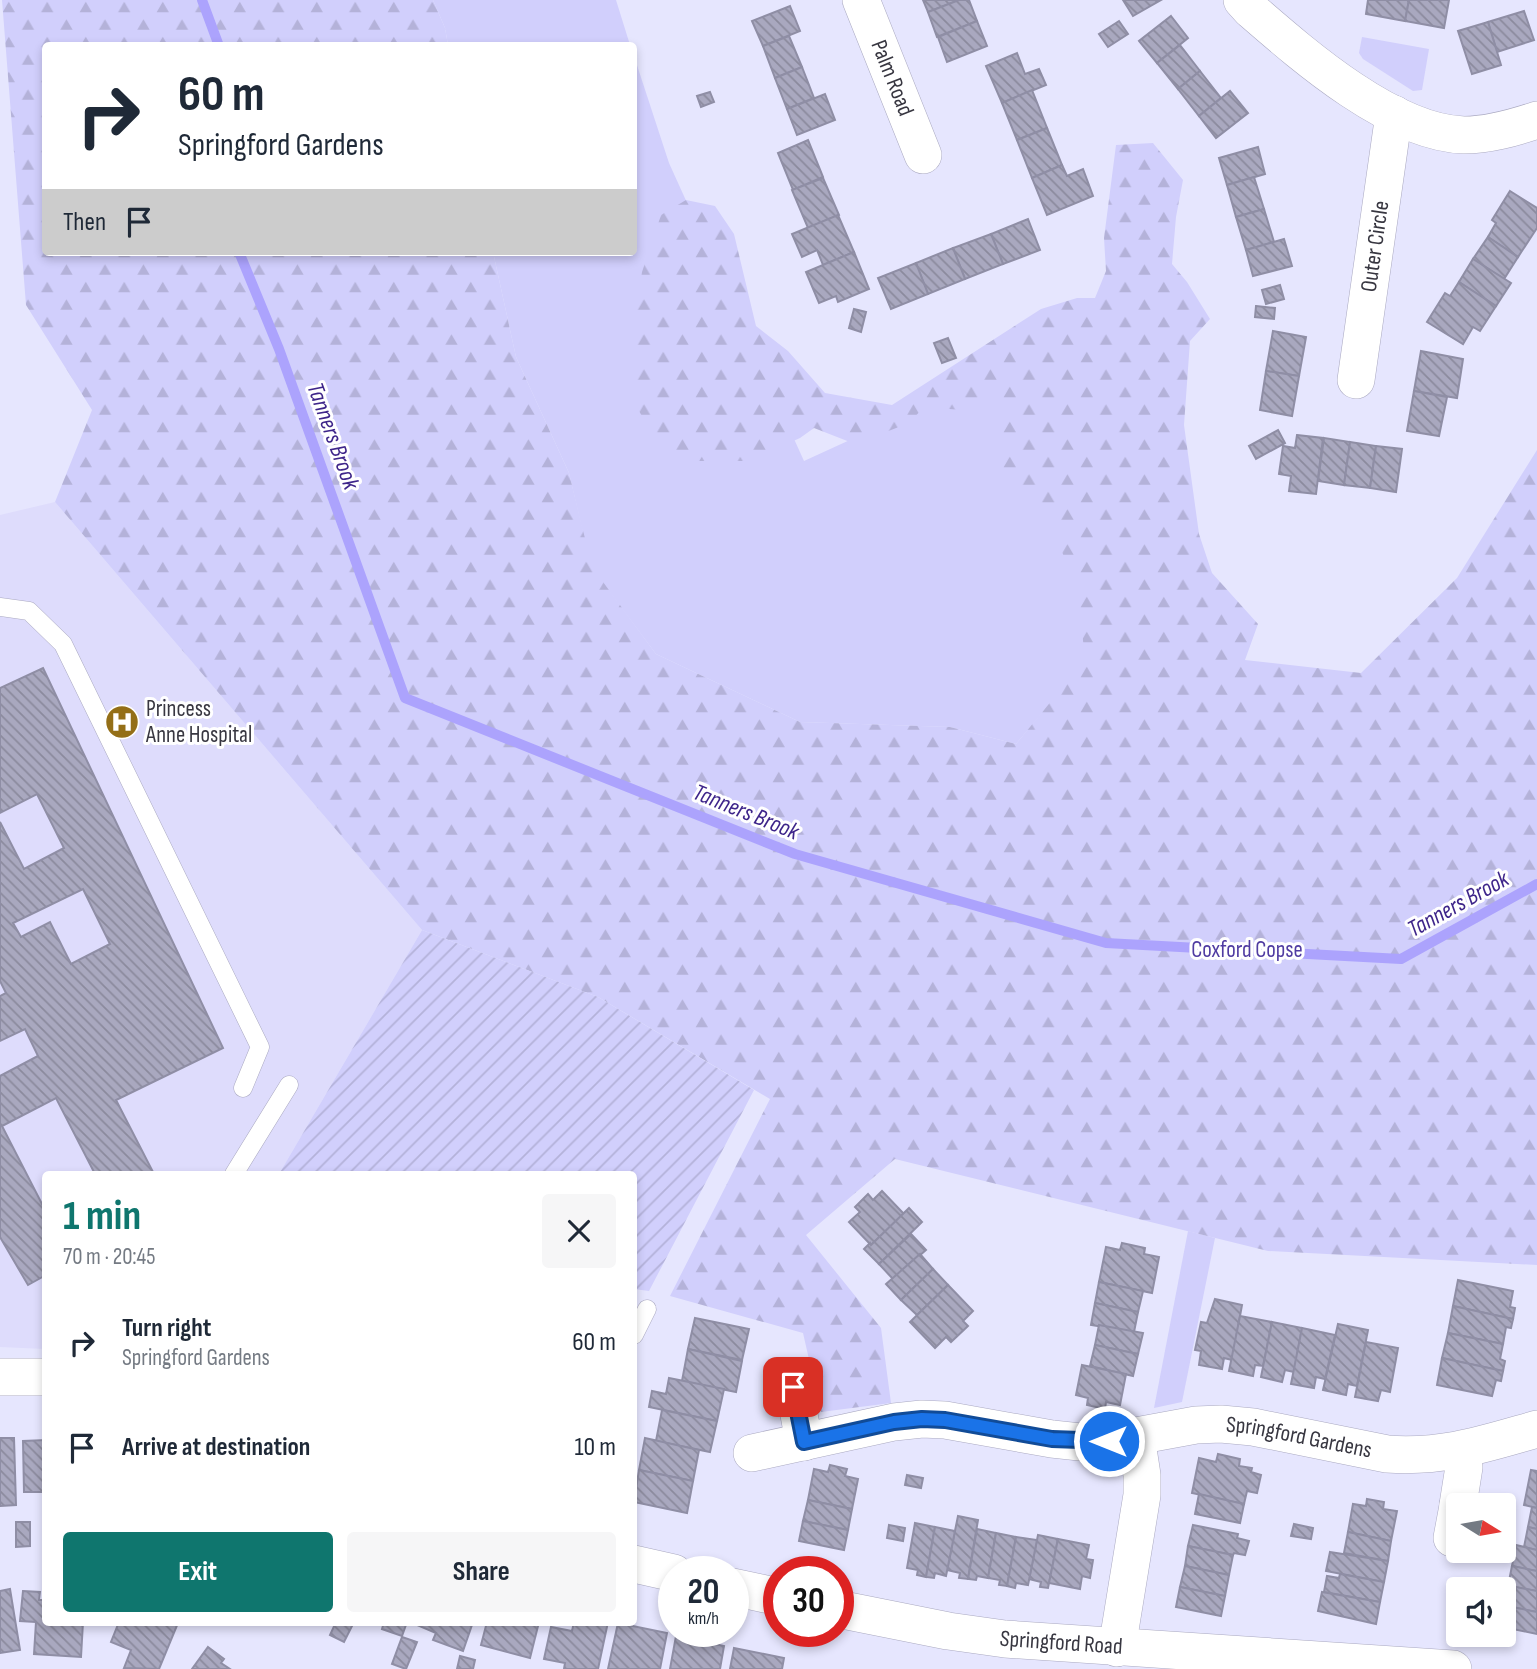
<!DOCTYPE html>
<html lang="en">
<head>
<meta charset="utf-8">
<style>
	body { margin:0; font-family:"Sofia Sans Condensed",sans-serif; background:#f6f6f7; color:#1f2937; height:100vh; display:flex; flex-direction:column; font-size:26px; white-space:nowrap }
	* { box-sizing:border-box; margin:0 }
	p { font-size:23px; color:#747a83 }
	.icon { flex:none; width:38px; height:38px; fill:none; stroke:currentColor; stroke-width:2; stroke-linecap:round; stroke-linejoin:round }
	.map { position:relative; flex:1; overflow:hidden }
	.drawer { position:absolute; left:42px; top:1171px; width:595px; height:455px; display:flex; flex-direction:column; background:#fff; border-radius:7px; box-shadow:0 4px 10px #0003 }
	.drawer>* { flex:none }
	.banner { position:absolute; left:42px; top:42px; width:595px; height:214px; border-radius:7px; box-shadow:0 4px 10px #0003; background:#fff; color:#1f2937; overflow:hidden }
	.needle { width:46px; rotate:101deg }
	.buttons { position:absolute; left:1446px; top:1493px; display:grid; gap:14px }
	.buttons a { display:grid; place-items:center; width:70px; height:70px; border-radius:7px; background:#fff; box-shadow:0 4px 10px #0003; font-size:35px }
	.speed { position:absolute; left:658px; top:1556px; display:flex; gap:14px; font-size:35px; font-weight:700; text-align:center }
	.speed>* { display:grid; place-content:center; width:91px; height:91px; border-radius:50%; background:#fff; box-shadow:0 4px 10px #0003; line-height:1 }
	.speed small { font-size:18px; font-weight:400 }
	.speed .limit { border:10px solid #d22; background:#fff; color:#111 }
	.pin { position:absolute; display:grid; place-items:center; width:60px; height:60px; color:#fff; margin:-30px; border-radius:14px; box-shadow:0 4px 10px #0006 }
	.me { position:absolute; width:77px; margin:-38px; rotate:270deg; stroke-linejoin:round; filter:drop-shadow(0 0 5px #0008) }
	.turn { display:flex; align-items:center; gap:24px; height:147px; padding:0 21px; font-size:32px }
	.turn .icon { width:91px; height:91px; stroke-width:2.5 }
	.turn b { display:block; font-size:49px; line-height:60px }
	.then { display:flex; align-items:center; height:66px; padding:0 21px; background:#0003; gap:14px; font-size:26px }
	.round { display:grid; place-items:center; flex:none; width:74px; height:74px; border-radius:7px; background:#f6f6f7 }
	.overview { display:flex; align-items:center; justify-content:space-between; height:119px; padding:0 21px }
	h1 { font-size:42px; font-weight:700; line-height:52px; color:#0f766e }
	.button { display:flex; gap:14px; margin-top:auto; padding:14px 21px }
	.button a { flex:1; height:80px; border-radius:7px; background:#0f766e; color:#fff; font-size:28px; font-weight:700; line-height:80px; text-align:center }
	.button a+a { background:#f6f6f7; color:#1f2937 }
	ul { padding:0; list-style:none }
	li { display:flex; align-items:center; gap:21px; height:105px; padding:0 21px }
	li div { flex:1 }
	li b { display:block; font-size:26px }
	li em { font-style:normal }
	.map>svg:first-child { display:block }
</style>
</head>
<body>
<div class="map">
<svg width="1537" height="1669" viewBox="0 0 1537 1669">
	<defs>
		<pattern id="forest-firs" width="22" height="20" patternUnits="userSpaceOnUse" patternTransform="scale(1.75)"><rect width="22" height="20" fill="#d1cffc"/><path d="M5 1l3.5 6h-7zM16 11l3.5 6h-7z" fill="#b4b2d9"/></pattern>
		<pattern id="garden-furrows" width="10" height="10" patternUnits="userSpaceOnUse" patternTransform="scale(1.75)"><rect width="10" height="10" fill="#d1cffc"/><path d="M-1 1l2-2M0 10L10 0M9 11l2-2" fill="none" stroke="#b4b2d9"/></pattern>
		<pattern id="building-back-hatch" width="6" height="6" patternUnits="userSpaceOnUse" patternTransform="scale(1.75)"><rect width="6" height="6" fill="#a9a8bf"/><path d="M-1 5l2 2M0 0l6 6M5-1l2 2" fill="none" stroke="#8b8a9d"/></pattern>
	</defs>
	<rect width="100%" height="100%" fill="#e6e6fe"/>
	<path fill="#dedcfc" d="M55 502 422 930 279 1174H46L45 1349 0 1347V515Z"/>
	<g fill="#d1cffc">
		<path d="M433 0H616L630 45H448L445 28Z"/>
		<path d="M1362 37 1429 49 1422 90 1413 91 1363 59 1359 53Z"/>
		<path d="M634 56 669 163 804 461 1053 347 1149 586 1016 744 950 727 800 722 656 654 591 567 569 473 516 357 493 252H634Z"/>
		<path d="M1188 1231 1215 1238 1182 1402 1154 1408Z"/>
	</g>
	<path fill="url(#forest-firs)" d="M2 0H433L445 28 448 45 46 46V252H493L516 357 569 473 592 567 656 654 800 722 950 727 1016 744 1085 660 1078 592 1047 514 997 461V401L962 410 924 407 909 423 855 444 814 428 800 438 749 461H686L652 433 639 411 634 370 635 319 642 272 661 215 686 200 715 206 734 234 756 326 788 351 825 393 892 405 1041 309 1077 298H1095L1106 271 1104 238 1116 145 1153 143 1183 180 1176 217 1172 264 1187 282 1210 319 1190 341 1184 425 1199 534 1212 573 1258 624 1245 660 1361 673 1457 578 1537 450V1265L1268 1251 895 1159 806 1235 881 1328 891 1403 821 1412 803 1333 670 1296 770 1099 598 997 422 930 55 502 92 410 26 305Z"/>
	<path fill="url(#garden-furrows)" d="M422 930 598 997 754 1090 649 1291 634 1289V1174H279Z"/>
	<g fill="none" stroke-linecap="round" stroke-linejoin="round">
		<g stroke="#aca3fd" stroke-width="10">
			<path d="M202 0 219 46"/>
			<path d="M239 252 279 349 405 698 795 854 1106 943 1401 959 1537 884"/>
		</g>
	</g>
	<g fill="url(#building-back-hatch)" stroke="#8f8ea5" stroke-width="2" fill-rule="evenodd">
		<path d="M923 0H959L928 12Z"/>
		<path d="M959 0H969L977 21 937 37 928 12Z"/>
		<path d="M1123 0H1161L1133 16Z"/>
		<path d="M1368 0H1409L1405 21 1366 14Z"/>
		<path d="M1409 0H1449L1444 28 1405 21Z"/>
		<path d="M790 6 800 31 763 46 752 21Z"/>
		<path d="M1524 11 1534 40 1497 52 1488 22Z"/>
		<path d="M1171 16 1188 38 1157 63 1139 41Z"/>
		<path d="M977 21 987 46 947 62 938 37Z"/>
		<path d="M1119 21 1128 34 1108 47 1099 34Z"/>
		<path d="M1488 22 1501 65 1472 74 1458 31Z"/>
		<path d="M789 36 802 67 775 78 763 46Z"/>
		<path d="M1180 45 1200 71 1178 89 1157 63Z"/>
		<path d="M1017 53 1025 74 1039 69 1046 85 1002 103 986 66Z"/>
		<path d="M802 67 814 98 787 109 775 78Z"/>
		<path d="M1200 71 1221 98 1199 116 1178 89Z"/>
		<path d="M1032 90 1047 128 1017 140 1002 103Z"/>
		<path d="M1230 91 1248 113 1216 138 1199 116Z"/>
		<path d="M710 92 714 102 701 107 697 96Z"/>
		<path d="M825 94 835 120 797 135 787 109Z"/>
		<path d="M1047 128 1062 165 1032 178 1017 140Z"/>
		<path d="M808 140 823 177 793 190 778 153Z"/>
		<path d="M1258 147 1265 174 1227 185 1219 158Z"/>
		<path d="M1062 165 1067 176 1083 169 1093 196 1047 215 1032 178Z"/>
		<path d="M1254 177 1264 209 1236 217 1227 185Z"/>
		<path d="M823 178 839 215 808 228 792 190Z"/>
		<path d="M1510 191 1537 208V228L1518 257 1488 237 1496 223 1492 220Z"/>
		<path d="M1264 209 1274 242 1246 250 1236 217Z"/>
		<path d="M838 215 854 252 823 265 817 250 802 257 792 234Z"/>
		<path d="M1028 219 1040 250 1003 264 991 234Z"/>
		<path d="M991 234 1003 264 965 279 953 248Z"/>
		<path d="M1488 237 1518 257 1504 279 1473 259Z"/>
		<path d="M1284 239 1292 266 1253 276 1246 250Z"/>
		<path d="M953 248 965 279 928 294 916 263Z"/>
		<path d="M854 252 869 289 838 302 836 296 819 303 806 272Z"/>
		<path d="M1473 259 1511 283 1496 306 1459 282Z"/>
		<path d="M916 263 928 294 891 309 878 278Z"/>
		<path d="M1459 282 1496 306 1480 331 1473 327 1463 344 1427 322 1445 293 1450 296Z"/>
		<path d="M1280 285 1284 299 1266 304 1262 290Z"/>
		<path d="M1256 306 1275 308 1274 319 1255 317Z"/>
		<path d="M854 309 866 312 861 332 849 328Z"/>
		<path d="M1273 331 1306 337 1299 376 1266 371Z"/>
		<path d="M948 338 956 358 942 363 934 343Z"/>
		<path d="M1421 351 1463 359 1457 398 1414 391Z"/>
		<path d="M1266 371 1299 376 1292 416 1260 410Z"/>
		<path d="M1414 391 1447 397 1439 436 1407 431Z"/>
		<path d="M1278 430 1285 443 1256 459 1249 446Z"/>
		<path d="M1297 435 1323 438 1316 494 1289 491 1291 476 1279 474 1283 446 1295 448Z"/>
		<path d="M1324 438 1350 442 1344 485 1318 481Z"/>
		<path d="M1350 442 1376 446 1370 488 1344 485Z"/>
		<path d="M1376 446 1402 449 1396 492 1370 488Z"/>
		<path d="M43 668 223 1048 116 1100 154 1174H95L56 1098 2 1126 43 1206 46 1204V1275L28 1285 0 1237V1076L38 1056 25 1029 0 1041V996L6 993 0 981V822L24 869 64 848 37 794 0 813V688ZM83 889 110 944 71 964 50 922 21 937 13 923Z"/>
		<path d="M882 1191 904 1214 871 1245 849 1222 860 1212 855 1207 868 1194 873 1200Z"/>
		<path d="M909 1208 922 1222 879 1264 864 1249 870 1243 871 1245Z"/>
		<path d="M911 1234 926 1250 893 1279 879 1264Z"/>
		<path d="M1122 1243 1145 1248 1144 1254 1159 1257 1152 1293 1099 1282 1106 1247 1120 1250Z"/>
		<path d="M920 1254 933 1269 901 1300 886 1284Z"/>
		<path d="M933 1269 948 1285 917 1315 901 1300Z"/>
		<path d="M1458 1280 1513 1291 1510 1307 1515 1308 1513 1319 1453 1306Z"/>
		<path d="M1099 1282 1143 1291 1138 1312 1095 1303Z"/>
		<path d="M948 1285 973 1311 963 1321 968 1326 951 1342 946 1337 935 1348 910 1322Z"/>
		<path d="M1215 1299 1242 1305 1232 1360 1224 1358 1222 1369 1199 1365 1201 1351 1195 1350 1201 1322 1207 1323Z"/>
		<path d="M1095 1303 1138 1312 1134 1332 1091 1325Z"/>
		<path d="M1453 1306 1513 1319 1511 1328 1506 1327 1503 1344 1448 1333Z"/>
		<path d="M1240 1316 1272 1322 1263 1366 1255 1365 1253 1376 1229 1371Z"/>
		<path d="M695 1318 749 1329 742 1360 688 1349Z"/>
		<path d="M1272 1322 1302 1328 1294 1372 1285 1370 1282 1382 1261 1377Z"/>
		<path d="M1338 1324 1368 1330 1357 1386 1348 1384 1346 1395 1323 1390Z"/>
		<path d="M1099 1325 1143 1333 1138 1354 1095 1345Z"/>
		<path d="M1302 1328 1335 1335 1325 1379 1316 1377 1314 1388 1291 1384Z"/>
		<path d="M1448 1333 1503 1344 1500 1359 1505 1361 1503 1371 1442 1358Z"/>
		<path d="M1366 1342 1398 1348 1390 1392 1381 1390 1378 1401 1355 1397Z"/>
		<path d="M1095 1345 1138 1354 1133 1376 1090 1366Z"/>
		<path d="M688 1349 742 1361 736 1392 682 1381Z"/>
		<path d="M1442 1358 1503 1371 1501 1381 1496 1380 1492 1396 1437 1385Z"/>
		<path d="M1082 1365 1126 1374 1120 1405 1106 1402 1105 1409 1087 1405 1088 1398 1076 1395Z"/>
		<path d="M669 1378 724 1389 717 1421 649 1407 652 1391 666 1394Z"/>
		<path d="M662 1410 717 1421 710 1452 656 1441Z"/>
		<path d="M0 1438H14L16 1505 0 1506Z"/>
		<path d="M645 1438 699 1450 693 1481 639 1470Z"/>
		<path d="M46 1440V1492H24L23 1441Z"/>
		<path d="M1218 1454 1240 1459 1239 1466 1252 1468 1251 1472 1261 1475 1257 1493 1247 1491 1244 1504 1192 1493 1199 1458 1216 1462Z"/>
		<path d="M830 1465 847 1469 845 1476 858 1479 852 1509 808 1500 814 1469 828 1472Z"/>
		<path d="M639 1470 693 1481 687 1513 634 1502Z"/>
		<path d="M1531 1470 1537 1471V1508L1524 1505Z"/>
		<path d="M907 1475 923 1478 921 1488 905 1485Z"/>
		<path d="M1199 1494 1244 1504 1240 1523 1195 1514Z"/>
		<path d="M1367 1499 1384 1502 1383 1509 1397 1511 1391 1541 1348 1532 1353 1504 1366 1506Z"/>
		<path d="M808 1500 852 1509 848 1530 803 1521Z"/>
		<path d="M1532 1507 1537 1508V1529L1528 1527Z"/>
		<path d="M958 1516 978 1520 968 1579 959 1578 960 1573 947 1570Z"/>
		<path d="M803 1521 848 1530 844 1550 799 1541Z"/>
		<path d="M16 1522H30V1546L16 1547Z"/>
		<path d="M915 1523 935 1527 926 1577 917 1575 918 1570 907 1568Z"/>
		<path d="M1294 1524 1313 1528 1311 1539 1291 1536Z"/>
		<path d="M889 1525 905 1528 903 1541 887 1538Z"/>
		<path d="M1193 1525 1238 1534 1237 1538 1249 1541 1245 1555 1234 1553 1233 1555 1188 1546Z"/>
		<path d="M935 1527 955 1531 946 1576 935 1573 934 1578 926 1577Z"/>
		<path d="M1528 1527 1537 1529V1550L1524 1547Z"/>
		<path d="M977 1529 996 1533 988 1578 977 1576 976 1580 968 1579Z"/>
		<path d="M1348 1532 1391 1541 1388 1561 1344 1553Z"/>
		<path d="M996 1533 1016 1537 1007 1586 999 1585 1000 1580 988 1578Z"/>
		<path d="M1038 1535 1058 1539 1048 1588 1040 1587 1041 1582 1029 1579Z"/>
		<path d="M1016 1537 1037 1540 1028 1585 1016 1583 1015 1588 1007 1586Z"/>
		<path d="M1058 1539 1089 1545 1086 1559 1093 1560 1090 1578 1082 1576 1080 1589 1049 1583Z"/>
		<path d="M1516 1545 1537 1550V1571L1512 1566Z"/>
		<path d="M1188 1546 1233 1555 1229 1575 1185 1566Z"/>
		<path d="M1330 1552 1388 1561 1384 1582 1326 1571Z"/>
		<path d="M1185 1566 1229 1575 1225 1596 1180 1587Z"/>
		<path d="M1512 1566 1537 1571V1591L1508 1586Z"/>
		<path d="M1340 1574 1384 1582 1380 1602 1324 1592 1327 1576 1339 1578Z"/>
		<path d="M1180 1587 1225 1596 1221 1616 1176 1607Z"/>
		<path d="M1516 1587 1537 1591V1612L1512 1607Z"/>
		<path d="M10 1589 20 1650 0 1653V1591Z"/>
		<path d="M23 1591 40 1592 39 1600H46V1622H83L81 1657 34 1654 36 1622 20 1621Z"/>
		<path d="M1322 1592 1380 1602 1376 1624 1318 1611Z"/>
		<path d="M1512 1607 1537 1612V1634L1508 1628Z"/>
		<path d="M119 1622 178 1623 159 1669 124 1668 131 1650 111 1642Z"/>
		<path d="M336 1622H354L344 1642 330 1635Z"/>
		<path d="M384 1622H407L402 1636 382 1629Z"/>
		<path d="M418 1622H473L463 1651 433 1640 436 1633 417 1625Z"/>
		<path d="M487 1622H539L530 1658 481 1645Z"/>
		<path d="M574 1622H608L598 1669H564L565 1663 544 1659 551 1627 572 1631Z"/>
		<path d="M618 1623 667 1633 660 1669H608Z"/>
		<path d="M676 1636 724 1646 720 1669H670Z"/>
		<path d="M402 1637 417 1642 406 1669 392 1664Z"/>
		<path d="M208 1647 224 1659 221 1663 230 1669H192Z"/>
		<path d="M734 1648 784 1658 782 1669H730Z"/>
		<path d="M460 1656 475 1660 473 1669H457Z"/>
	</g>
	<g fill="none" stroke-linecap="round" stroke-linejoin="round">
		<g stroke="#aaa9c1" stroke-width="19">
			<g id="service">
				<path d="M0 607 29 611 63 644 260 1047 243 1088"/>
				<path d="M234 1174 289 1085"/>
				<path d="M634 1335 647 1309"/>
			</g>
		</g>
		<g stroke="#aaa9c1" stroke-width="38">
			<g id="minor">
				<path id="s1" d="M861 0 923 155"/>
				<path d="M1242 0 1251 10C1304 56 1392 133 1464 135 1489 135 1513 128 1537 120"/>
				<path id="s2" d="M1356 380 1394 114"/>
				<path d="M0 1377H46"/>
				<path d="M794 1387 804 1442"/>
				<path id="s3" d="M752 1453 894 1422 922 1419 945 1420 1052 1439 1080 1442 1109 1441 1196 1425 1221 1424 1253 1427 1387 1454C1444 1458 1484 1444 1537 1429"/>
				<path d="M1458 1505 1464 1467 1462 1450"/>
				<path d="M1452 1538 1458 1506"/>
				<path d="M634 1564 674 1573"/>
				<path d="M733 1587 779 1597"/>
				<path id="s4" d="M838 1609 948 1631 1005 1639 1453 1669"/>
				<path d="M1117 1648 1142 1495V1475L1136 1436"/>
			</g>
		</g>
		<use href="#service" stroke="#fff" stroke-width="18"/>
		<use href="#minor" stroke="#fff" stroke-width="37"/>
	</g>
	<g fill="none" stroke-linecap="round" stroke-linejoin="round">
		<g stroke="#114b97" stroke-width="18">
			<path id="route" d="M793 1387 804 1442 894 1422 922 1419 945 1420 1052 1439 1109 1441"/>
		</g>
		<use href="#route" stroke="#1a73e8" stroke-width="12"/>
	</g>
	<defs>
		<g id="hospital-disc" transform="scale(1.75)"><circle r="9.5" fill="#946f18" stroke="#fff"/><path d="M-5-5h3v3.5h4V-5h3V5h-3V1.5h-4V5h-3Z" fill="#fff"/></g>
	</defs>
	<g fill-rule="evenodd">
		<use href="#hospital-disc" x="122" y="722"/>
	</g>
	<g text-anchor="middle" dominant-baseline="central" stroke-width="6" stroke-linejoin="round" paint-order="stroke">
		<g font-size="23" fill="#383741" stroke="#fff">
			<text stroke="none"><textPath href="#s1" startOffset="84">Palm Road</textPath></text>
			<text stroke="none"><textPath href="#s2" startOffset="135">Outer Circle</textPath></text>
			<text stroke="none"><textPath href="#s3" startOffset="555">Springford Gardens</textPath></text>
			<text stroke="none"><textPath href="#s4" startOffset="226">Springford Road</textPath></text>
		</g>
		<g font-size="23" fill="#383741" stroke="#fff" text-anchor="start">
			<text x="146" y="709">Princess<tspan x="146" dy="26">Anne Hospital</tspan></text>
		</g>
		<g font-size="23" fill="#503ca2" stroke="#fff">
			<text x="1247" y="950">Coxford Copse</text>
		</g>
		<g font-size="24" font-style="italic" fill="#3e258a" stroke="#fff">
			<text transform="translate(333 436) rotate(70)">Tanners Brook</text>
			<text transform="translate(746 812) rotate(22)">Tanners Brook</text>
			<text transform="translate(1458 904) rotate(-29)">Tanners Brook</text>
		</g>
	</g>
</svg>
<div class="buttons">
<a><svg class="needle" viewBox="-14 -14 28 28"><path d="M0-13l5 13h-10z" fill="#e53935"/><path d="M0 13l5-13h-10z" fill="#747a83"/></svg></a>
<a><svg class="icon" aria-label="sound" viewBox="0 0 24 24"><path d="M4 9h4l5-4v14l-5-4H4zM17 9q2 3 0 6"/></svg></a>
</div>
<div class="speed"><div>20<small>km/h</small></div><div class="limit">30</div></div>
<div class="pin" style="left:793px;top:1387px;background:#d93025"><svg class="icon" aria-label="arrive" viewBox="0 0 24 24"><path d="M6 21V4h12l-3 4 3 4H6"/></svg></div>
<svg class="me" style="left:1109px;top:1441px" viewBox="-20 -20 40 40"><circle r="17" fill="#1a73e8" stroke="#fff" stroke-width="3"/><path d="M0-11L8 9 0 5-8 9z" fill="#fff"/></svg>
<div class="banner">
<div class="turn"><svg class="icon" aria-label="right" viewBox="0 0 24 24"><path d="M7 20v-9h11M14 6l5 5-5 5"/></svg><div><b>60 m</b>Springford Gardens</div></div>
<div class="then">Then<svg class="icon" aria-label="arrive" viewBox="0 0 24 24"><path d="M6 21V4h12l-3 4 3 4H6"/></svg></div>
</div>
<section class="drawer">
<div class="overview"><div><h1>1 min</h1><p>70 m · 20:45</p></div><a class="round"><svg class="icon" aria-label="close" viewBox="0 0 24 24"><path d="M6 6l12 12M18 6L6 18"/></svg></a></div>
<ul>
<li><svg class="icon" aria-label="right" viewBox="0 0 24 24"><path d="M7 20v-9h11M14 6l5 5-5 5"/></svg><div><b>Turn right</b><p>Springford Gardens</p></div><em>60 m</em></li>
<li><svg class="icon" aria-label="arrive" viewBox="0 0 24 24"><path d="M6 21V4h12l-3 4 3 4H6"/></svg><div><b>Arrive at destination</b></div><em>10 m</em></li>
</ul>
<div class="button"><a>Exit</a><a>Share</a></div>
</section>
</div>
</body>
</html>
